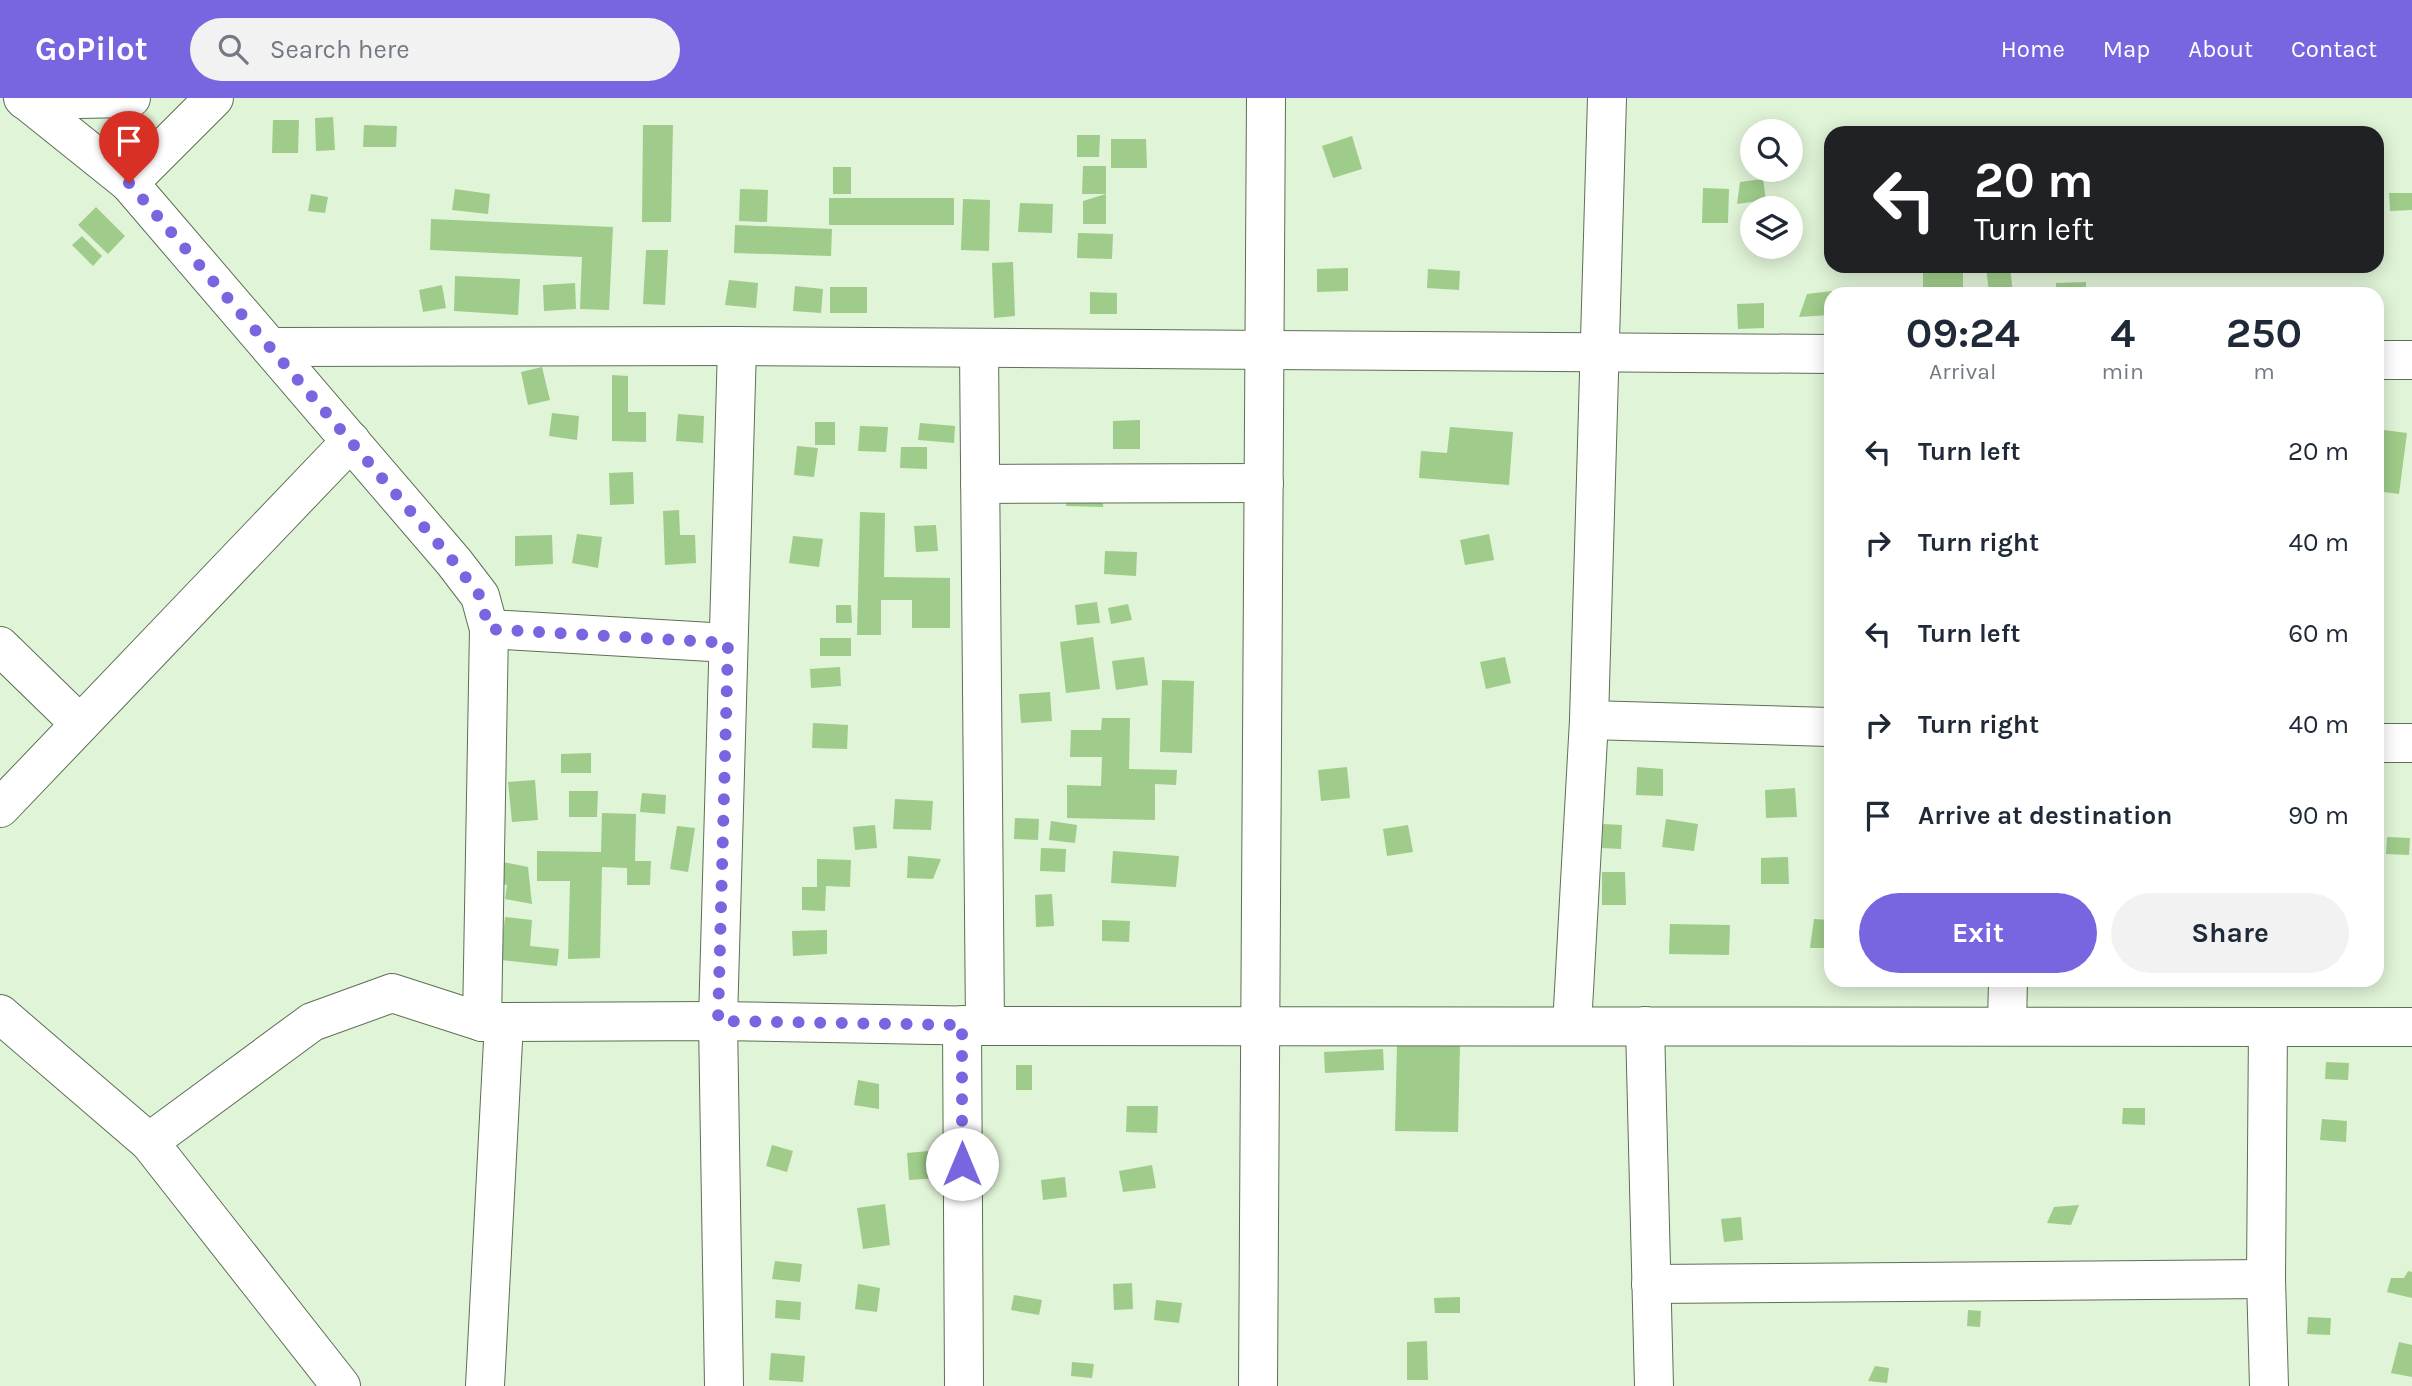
<!DOCTYPE html>
<html lang="en">
<head>
<meta charset="utf-8">
<style>
	body { margin:0; font-family:Karla,sans-serif; background:#f2f2f3; color:#1f2937; height:100vh; display:flex; flex-direction:column; font-size:26px; white-space:nowrap }
	* { box-sizing:border-box; margin:0 }
	p { font-size:23px; color:#747a83 }
	.icon { flex:none; width:38px; height:38px; fill:none; stroke:currentColor; stroke-width:2; stroke-linecap:round; stroke-linejoin:round }
	.map { position:relative; flex:1; overflow:hidden }
	.drawer { position:absolute; left:1824px; top:189px; width:560px; height:700px; display:flex; flex-direction:column; background:#fff; border-radius:21px; box-shadow:0 4px 18px #0003 }
	.drawer>* { flex:none }
	.banner { position:absolute; left:1824px; top:28px; width:560px; height:147px; border-radius:21px; box-shadow:0 4px 18px #0003; background:#202124; color:#fff; overflow:hidden }
	.buttons { position:absolute; left:1740px; top:21px; display:grid; gap:14px }
	.buttons a { display:grid; place-items:center; width:63px; height:63px; border-radius:50%; background:#fff; box-shadow:0 4px 18px #0003; font-size:35px }
	.pin { position:absolute; display:grid; place-items:center; width:60px; height:60px; color:#fff; margin:-72px -30px; border-radius:50% 50% 50% 0; rotate:-45deg; box-shadow:0 0 7px #0007 }
	.pin .icon { rotate:45deg }
	.me { position:absolute; width:77px; margin:-38px; rotate:0deg; stroke-linejoin:round; filter:drop-shadow(0 0 5px #0008) }
	.turn { display:flex; align-items:center; gap:24px; height:147px; padding:0 35px; font-size:32px }
	.turn .icon { width:91px; height:91px; stroke-width:2.5 }
	.turn b { display:block; font-size:49px; line-height:60px }
	.eta { display:flex; justify-content:space-evenly; align-items:center; height:119px; text-align:center }
	.eta b { font-size:42px; font-weight:700; line-height:49px }
	.button { display:flex; gap:14px; margin-top:auto; padding:14px 35px }
	.button a { flex:1; height:80px; border-radius:42px; background:#7866e1; color:#fff; font-size:28px; font-weight:700; line-height:80px; text-align:center }
	.button a+a { background:#f2f2f3; color:#1f2937 }
	ul { padding:0; list-style:none }
	li { display:flex; align-items:center; gap:21px; height:91px; padding:0 35px }
	li div { flex:1 }
	li b { display:block; font-size:26px }
	li em { font-style:normal }
	header { display:flex; align-items:center; gap:42px; box-sizing:border-box; height:98px; padding:0 35px; background:#7866e1; color:#fff }
	header strong { font-size:33px }
	nav { display:flex; gap:38px; margin-inline-start:auto; font-size:24px }
	.search { width:490px; height:63px; background:#f2f2f3; display:flex; align-items:center; gap:18px; box-sizing:border-box; padding:0 24px; border-radius:38px; color:#747a83; font-size:26px }
	.map>svg:first-child { display:block }
</style>
</head>
<body>
<header>
<strong>GoPilot</strong>
<div class="search"><svg class="icon" aria-label="search" viewBox="0 0 24 24"><circle cx="10" cy="10" r="6"/><path d="M15 15l6 6"/></svg>Search here</div>
<nav><a>Home</a><a>Map</a><a>About</a><a>Contact</a></nav>
</header>
<div class="map">
<svg width="2412" height="1288" viewBox="0 0 2412 1288">
	<rect width="100%" height="100%" fill="#e0f4d7"/>
	<g fill="#9fcc8a">
		<path d="M333 19 335 52 316 53 315 20Z"/>
		<path d="M273 22H299L298 55H272Z"/>
		<path d="M364 27 397 28 396 49H363Z"/>
		<path d="M643 27H673L671 124H642Z"/>
		<path d="M1077 37H1100L1099 59H1077Z"/>
		<path d="M1352 38 1362 71 1333 80 1322 48Z"/>
		<path d="M1111 41H1146L1147 70H1111Z"/>
		<path d="M1083 68H1106V96H1082Z"/>
		<rect x="833" y="69" width="18" height="27"/>
		<path d="M1763 81 1766 102 1737 106 1740 84Z"/>
		<path d="M1703 90 1729 91 1728 125H1702Z"/>
		<path d="M455 91 490 96 488 116 452 112Z"/>
		<path d="M740 91 768 92 767 124 739 123Z"/>
		<path d="M2389 95H2412V112L2390 113Z"/>
		<path d="M311 96 328 99 325 115 308 113Z"/>
		<path d="M1106 96V126H1083V103Z"/>
		<rect x="829" y="100" width="125" height="27"/>
		<path d="M963 101 990 102 989 153 961 152Z"/>
		<path d="M1020 105 1053 106 1052 135 1018 134Z"/>
		<path d="M96 109 125 138 108 156 78 127Z"/>
		<path d="M431 121 613 129 609 212 580 211 582 159 430 152Z"/>
		<path d="M735 127 832 131 831 158 734 155Z"/>
		<path d="M1078 135 1113 136 1112 161 1077 160Z"/>
		<path d="M82 138 102 158 93 168 72 147Z"/>
		<path d="M646 152H668L665 207 643 206Z"/>
		<path d="M1013 164 1015 218 994 220 992 165Z"/>
		<path d="M1923 168H1963V193L1923 192Z"/>
		<path d="M1986 168H2010L2013 196H1989Z"/>
		<path d="M1348 170V193L1317 194V171Z"/>
		<path d="M1428 171 1460 173 1459 192 1427 190Z"/>
		<path d="M455 178 520 181 518 217 454 213Z"/>
		<path d="M729 182 758 185 756 210 725 207Z"/>
		<path d="M2086 184V196H2056V185Z"/>
		<path d="M575 185 576 211 544 213 543 187Z"/>
		<path d="M442 187 446 210 423 214 419 192Z"/>
		<path d="M795 188 823 191 821 215 793 213Z"/>
		<rect x="830" y="189" width="37" height="26"/>
		<path d="M1832 193 1830 217 1799 219 1807 196Z"/>
		<path d="M1090 194 1117 195V216H1090Z"/>
		<path d="M1764 205V230L1738 231 1737 206Z"/>
		<path d="M542 269 550 302 528 307 521 274Z"/>
		<path d="M612 277 628 278V314H646V344L612 343Z"/>
		<path d="M552 315 579 318 577 342 549 338Z"/>
		<path d="M678 316 704 318 703 345 676 343Z"/>
		<path d="M1140 322V351H1113V323Z"/>
		<rect x="815" y="324" width="20" height="23"/>
		<path d="M920 325 955 328 954 345 918 342Z"/>
		<path d="M860 328 888 329 886 354 858 353Z"/>
		<path d="M1450 329 1513 334 1509 387 1419 380 1421 353 1447 355Z"/>
		<path d="M2376 331 2407 335 2399 396 2376 393Z"/>
		<path d="M797 348 818 350 814 379 794 377Z"/>
		<path d="M901 349H927V371L900 370Z"/>
		<path d="M633 374 634 406 610 407 609 375Z"/>
		<path d="M1067 389 1103 390V409L1066 408Z"/>
		<path d="M679 412 680 437H695L696 465 665 467 663 413Z"/>
		<path d="M860 414 885 415 884 479 950 480V530H912V502H881V537H857Z"/>
		<path d="M936 427 938 453 916 454 914 428Z"/>
		<path d="M577 436 602 439 598 470 572 465Z"/>
		<path d="M1489 436 1494 462 1465 467 1460 442Z"/>
		<path d="M552 437 553 466 515 468V438Z"/>
		<path d="M793 438 823 441 819 469 789 465Z"/>
		<path d="M1105 453 1137 454 1136 478 1104 476Z"/>
		<path d="M1097 504 1100 525 1077 527 1075 507Z"/>
		<path d="M1128 506 1132 522 1111 526 1108 510Z"/>
		<path d="M836 507H851L852 525H836Z"/>
		<path d="M1093 539 1100 591 1066 595 1060 544Z"/>
		<rect x="820" y="540" width="31" height="18"/>
		<path d="M1144 559 1148 587 1116 592 1112 563Z"/>
		<path d="M1505 559 1511 585 1486 591 1480 564Z"/>
		<path d="M840 569 841 588 811 590 810 571Z"/>
		<path d="M1162 582 1194 583 1192 655 1160 654Z"/>
		<path d="M1050 594 1052 623 1021 625 1019 596Z"/>
		<path d="M1102 620H1130L1129 671 1177 672 1176 687 1155 686V722L1067 720V687L1101 688 1102 659H1070L1071 632H1101Z"/>
		<path d="M813 625 848 627 847 651 812 650Z"/>
		<path d="M591 655V675H561V656Z"/>
		<path d="M1347 669 1350 700 1321 703 1318 672Z"/>
		<path d="M1637 669 1663 671V698L1636 697Z"/>
		<path d="M535 682 538 722 512 724 508 684Z"/>
		<path d="M1795 690 1797 719 1766 720 1765 692Z"/>
		<path d="M569 693H598L597 719H569Z"/>
		<path d="M642 695 666 697 665 716 640 714Z"/>
		<path d="M895 701 933 703 931 732 893 731Z"/>
		<path d="M602 715 636 716 635 763H651L650 787H627V770L602 769 600 860 568 861 570 783H537V753L601 754Z"/>
		<path d="M1015 720 1039 721 1038 742 1014 741Z"/>
		<path d="M1666 721 1698 726 1694 753 1662 749Z"/>
		<path d="M1051 723 1077 727 1075 745 1049 742Z"/>
		<path d="M1603 726 1622 727 1621 751 1602 750Z"/>
		<path d="M875 727 877 750 855 752 853 729Z"/>
		<path d="M1408 727 1413 754 1387 758 1383 731Z"/>
		<path d="M677 728 695 730 688 774 670 771Z"/>
		<path d="M2387 739 2410 740 2409 757 2386 756Z"/>
		<path d="M1041 750 1066 751 1065 774 1040 773Z"/>
		<path d="M1113 753 1179 758 1176 789 1111 785Z"/>
		<path d="M908 758 941 761 933 781 907 780Z"/>
		<path d="M1788 759 1789 786H1761V760Z"/>
		<path d="M817 761 851 762 850 789 826 788 825 813 802 812V789H817Z"/>
		<path d="M498 763 528 769 532 806 505 801 507 787 494 784Z"/>
		<path d="M1602 774H1625L1626 807H1602Z"/>
		<path d="M1052 796 1054 828 1036 829 1035 797Z"/>
		<path d="M505 819 532 822 530 848 559 851 557 868 500 862Z"/>
		<path d="M1814 821 1830 822V850H1810Z"/>
		<path d="M1102 822 1130 823 1129 844 1102 843Z"/>
		<path d="M1670 826 1730 827 1729 857 1669 856Z"/>
		<path d="M827 832V856L793 858 792 833Z"/>
		<path d="M1397 947 1460 948 1458 1034 1395 1033Z"/>
		<path d="M1383 951 1384 972 1325 975 1324 954Z"/>
		<path d="M2326 964 2349 965 2348 982 2325 981Z"/>
		<rect x="1016" y="967" width="16" height="25"/>
		<path d="M858 982 879 986V1011L854 1007Z"/>
		<path d="M1127 1008H1158L1157 1035 1126 1034Z"/>
		<path d="M2123 1010H2145V1027L2122 1026Z"/>
		<path d="M2322 1021 2347 1023 2346 1044 2320 1042Z"/>
		<path d="M772 1047 793 1053 787 1074 766 1068Z"/>
		<path d="M939 1052 941 1080 909 1082 907 1055Z"/>
		<path d="M1152 1067 1156 1090 1123 1094 1119 1073Z"/>
		<path d="M1065 1079 1067 1099 1043 1102 1041 1082Z"/>
		<path d="M885 1106 890 1147 863 1151 857 1110Z"/>
		<path d="M2079 1107 2071 1127 2047 1125 2054 1109Z"/>
		<path d="M1741 1119 1743 1142 1724 1144 1721 1121Z"/>
		<path d="M775 1163 802 1166 800 1184 772 1181Z"/>
		<path d="M2408 1173 2412 1174V1200L2387 1194 2391 1180H2404Z"/>
		<path d="M1132 1185 1133 1211 1114 1212 1113 1186Z"/>
		<path d="M858 1186 880 1190 877 1214 855 1211Z"/>
		<path d="M1014 1197 1042 1202 1039 1217 1011 1212Z"/>
		<path d="M1460 1199V1215H1435L1434 1200Z"/>
		<path d="M776 1202 801 1204 800 1222 775 1220Z"/>
		<path d="M1156 1202 1182 1205 1179 1225 1154 1222Z"/>
		<path d="M1968 1212 1981 1213 1980 1229 1967 1228Z"/>
		<path d="M2308 1219 2331 1220 2330 1237 2307 1236Z"/>
		<path d="M1427 1243 1428 1282H1407V1244Z"/>
		<path d="M2399 1244 2412 1247V1279L2391 1275Z"/>
		<path d="M771 1255 805 1258 803 1284 769 1282Z"/>
		<path d="M1072 1264 1094 1266 1092 1280 1071 1278Z"/>
		<path d="M1875 1268 1889 1270 1887 1285 1868 1283Z"/>
	</g>
	<g fill="none" stroke-linecap="round" stroke-linejoin="round">
		<g stroke="#5d6f55" stroke-width="40">
			<g id="minor">
				<path d="M23 0 129 85 454 464 480 498 489 531 482 924"/>
				<path d="M25 2 131 0"/>
				<path d="M129 85 214 0"/>
				<path d="M270 249 737 248 1830 256"/>
				<path d="M979 251 985 928"/>
				<path d="M2376 262H2412"/>
				<path d="M980 386 1264 385"/>
				<path d="M489 531 728 545"/>
				<path d="M0 548 80 626"/>
				<path d="M1589 622 1830 629"/>
				<path d="M2376 645H2412"/>
				<path d="M0 710 351 343"/>
				<path d="M0 916 149 1044 341 1288"/>
				<path d="M962 927 964 1288"/>
				<path d="M1572 928 1589 622 1607 0"/>
				<path d="M1645 928 1654 1288"/>
				<path d="M2007 928 2008 882"/>
				<path d="M2268 929 2266 1181 2269 1288"/>
				<path d="M149 1044 312 924 392 895 482 924 718 923 985 928 2412 929"/>
				<path d="M1651 1186 2266 1181"/>
				<path d="M485 1288 504 924"/>
				<path d="M724 1288 718 923 737 248"/>
				<path d="M1258 1288 1266 0"/>
			</g>
		</g>
		<use href="#minor" stroke="#fff" stroke-width="38"/>
	</g>
	<g fill="none" stroke-linecap="round" stroke-linejoin="round">
		<path stroke="#7866e1" stroke-width="12" stroke-dasharray="0 21.6" d="M129 85 454 464 480 498 489 531 728 545 718 923 962 927V1066"/>
	</g>
</svg>
<div class="buttons">
<a><svg class="icon" aria-label="search" viewBox="0 0 24 24"><circle cx="10" cy="10" r="6"/><path d="M15 15l6 6"/></svg></a>
<a><svg class="icon" aria-label="layers" viewBox="0 0 24 24"><path d="M12 4l9 5-9 5-9-5zM3 14l9 5 9-5"/></svg></a>
</div>
<div class="pin" style="left:129px;top:85px;background:#d93025"><svg class="icon" aria-label="arrive" viewBox="0 0 24 24"><path d="M6 21V4h12l-3 4 3 4H6"/></svg></div>
<svg class="me" style="left:962px;top:1066px" viewBox="-20 -20 40 40"><circle r="19" fill="#fff"/><path d="M0-13L10 11 0 6-10 11z" fill="#7866e1"/></svg>
<div class="banner">
<div class="turn"><svg class="icon" aria-label="left" viewBox="0 0 24 24"><path d="M17 20v-9H6M10 6l-5 5 5 5"/></svg><div><b>20 m</b>Turn left</div></div>
</div>
<section class="drawer">
<div class="eta">
<div><b>09:24</b><p>Arrival</p></div>
<div><b>4</b><p>min</p></div>
<div><b>250</b><p>m</p></div>
</div>
<ul>
<li><svg class="icon" aria-label="left" viewBox="0 0 24 24"><path d="M17 20v-9H6M10 6l-5 5 5 5"/></svg><div><b>Turn left</b></div><em>20 m</em></li>
<li><svg class="icon" aria-label="right" viewBox="0 0 24 24"><path d="M7 20v-9h11M14 6l5 5-5 5"/></svg><div><b>Turn right</b></div><em>40 m</em></li>
<li><svg class="icon" aria-label="left" viewBox="0 0 24 24"><path d="M17 20v-9H6M10 6l-5 5 5 5"/></svg><div><b>Turn left</b></div><em>60 m</em></li>
<li><svg class="icon" aria-label="right" viewBox="0 0 24 24"><path d="M7 20v-9h11M14 6l5 5-5 5"/></svg><div><b>Turn right</b></div><em>40 m</em></li>
<li><svg class="icon" aria-label="arrive" viewBox="0 0 24 24"><path d="M6 21V4h12l-3 4 3 4H6"/></svg><div><b>Arrive at destination</b></div><em>90 m</em></li>
</ul>
<div class="button"><a>Exit</a><a>Share</a></div>
</section>
</div>
</body>
</html>
